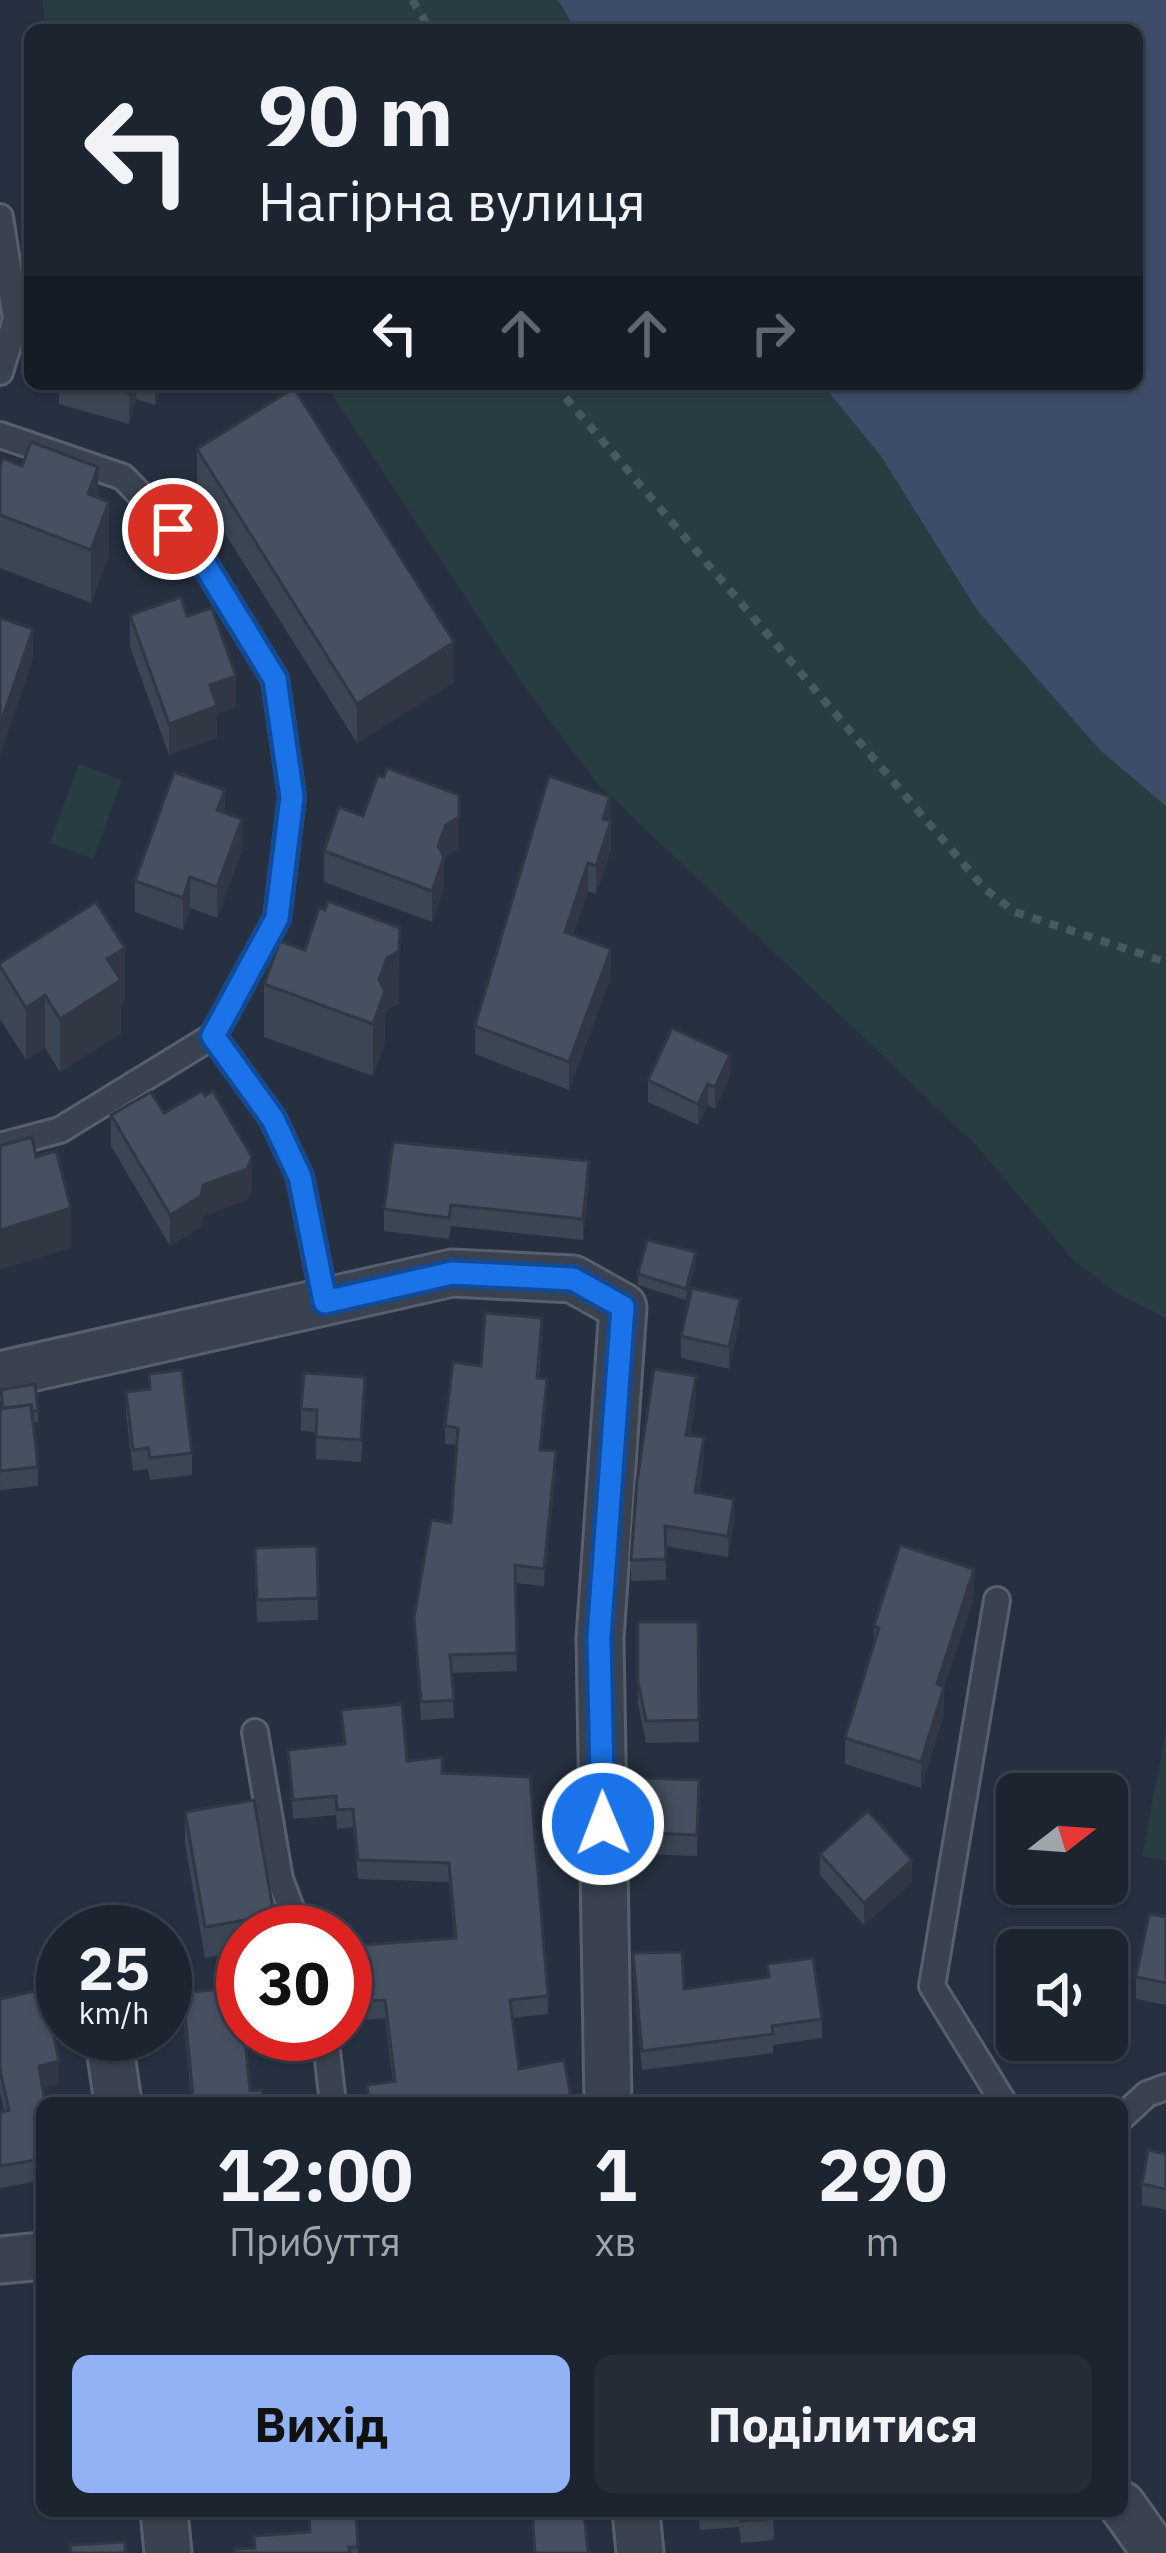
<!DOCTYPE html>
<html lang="uk">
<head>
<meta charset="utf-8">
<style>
	body { margin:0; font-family:"IBM Plex Sans",sans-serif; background:#252c38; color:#f1f3f6; height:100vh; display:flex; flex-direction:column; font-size:45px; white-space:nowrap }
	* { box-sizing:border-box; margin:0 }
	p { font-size:39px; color:#a0a4ab }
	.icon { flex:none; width:66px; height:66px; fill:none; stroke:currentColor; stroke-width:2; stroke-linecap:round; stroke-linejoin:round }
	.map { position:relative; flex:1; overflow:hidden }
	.sheet { position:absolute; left:36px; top:2097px; width:1092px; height:420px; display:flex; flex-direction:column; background:#1c2430; border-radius:18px; box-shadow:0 3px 9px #0004,0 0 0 3px #3a414c }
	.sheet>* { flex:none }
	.banner { position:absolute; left:24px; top:24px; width:1119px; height:366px; border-radius:18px; box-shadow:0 3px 9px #0004,0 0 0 3px #3a414c; background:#1c2430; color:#f1f3f6; overflow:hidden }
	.needle { width:78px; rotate:73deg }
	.buttons { position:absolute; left:996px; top:1773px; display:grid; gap:24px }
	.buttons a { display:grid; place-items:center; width:132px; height:132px; border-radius:18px; background:#1c2430; box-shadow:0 3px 9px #0004,0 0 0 3px #3a414c; font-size:60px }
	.speed { position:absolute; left:36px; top:1905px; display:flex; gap:24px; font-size:60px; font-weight:700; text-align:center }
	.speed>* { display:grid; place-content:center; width:156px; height:156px; border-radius:50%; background:#1c2430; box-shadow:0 3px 9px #0004,0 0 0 3px #3a414c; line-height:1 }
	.speed small { font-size:30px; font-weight:400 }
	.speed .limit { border:18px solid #d22; background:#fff; color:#111 }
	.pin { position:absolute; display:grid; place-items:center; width:102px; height:102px; color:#fff; margin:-51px; border:6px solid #fff; border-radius:50%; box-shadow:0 3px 12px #0007 }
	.me { position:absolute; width:132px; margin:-66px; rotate:359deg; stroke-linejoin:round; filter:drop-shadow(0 0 9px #0008) }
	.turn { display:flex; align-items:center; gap:42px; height:252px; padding:0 36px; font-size:54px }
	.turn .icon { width:156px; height:156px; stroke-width:2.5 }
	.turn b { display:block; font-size:84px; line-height:102px }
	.lanes { display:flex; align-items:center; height:114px; padding:0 36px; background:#0003; justify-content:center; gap:60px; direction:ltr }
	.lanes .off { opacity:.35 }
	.eta { display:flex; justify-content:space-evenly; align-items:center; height:204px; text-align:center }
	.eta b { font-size:72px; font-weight:700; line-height:84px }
	.action { display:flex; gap:24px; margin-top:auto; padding:24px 36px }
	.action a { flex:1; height:138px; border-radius:18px; background:#91b2f5; color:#111; font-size:48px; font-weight:700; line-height:138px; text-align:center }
	.action a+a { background:#252c38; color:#f1f3f6 }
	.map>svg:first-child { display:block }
</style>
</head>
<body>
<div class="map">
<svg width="1166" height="2553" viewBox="0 0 1166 2553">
	<rect width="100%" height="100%" fill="#263040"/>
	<g fill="#283d41">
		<path d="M43 0H676L693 30H45Z"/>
		<path d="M325 384H971L1166 629V1318L1120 1295 1074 1261 977 1146 597 783 526 689Z"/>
		<path d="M79 764 122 780 93 859 50 843Z"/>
		<path d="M1166 1730V1861L1142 1856Z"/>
	</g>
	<path fill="#3d4c68" d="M558 0H1166V806L1100 750 977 610 881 456 822 384H1137V30H576Z"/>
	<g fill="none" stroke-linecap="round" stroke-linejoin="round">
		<g stroke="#58606d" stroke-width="30">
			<g id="lane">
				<path d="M0 217 16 319 0 372"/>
				<path d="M0 435 123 477 199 555 275 679 292 797 277 918 213 1036 60 1130 0 1146"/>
				<path d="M213 1036 273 1119 300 1177 325 1302"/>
				<path d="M997 1600 932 1986 1004 2103"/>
				<path d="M255 1732 280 1879 300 1932"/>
				<path d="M325 2034 333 2103"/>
				<path d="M1122 2117 1147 2094 1166 2087"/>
			</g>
		</g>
		<g stroke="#58606d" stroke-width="51">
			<g id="street">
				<path d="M0 1375 452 1273 573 1279 623 1307 600 1638 608 2103"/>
				<path d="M108 2034 118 2103"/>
				<path d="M0 2260 42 2256"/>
				<path d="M1122 2505 1156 2553"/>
				<path d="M164 2511 168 2553"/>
				<path d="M636 2511 640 2553"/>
			</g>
		</g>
		<g stroke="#47595e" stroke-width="8" stroke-dasharray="9 9" stroke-linecap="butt">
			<path d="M412 0 431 30"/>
			<path d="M554 384 985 889 1015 912 1166 962"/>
		</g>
		<use href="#lane" stroke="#3a4250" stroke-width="24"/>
		<use href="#street" stroke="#3a4250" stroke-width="45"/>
	</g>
	<g fill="#3c4553">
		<path d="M59 384H162L155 405 136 399 129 424 59 404Z"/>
		<path d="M197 449 454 682 357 743 197 489Z"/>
		<path d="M0 466 98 498 109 554 91 603 0 568Z"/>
		<path d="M130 615 187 616 236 707 217 714V738L169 755 130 647Z"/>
		<path d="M610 797 611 850 596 894 588 891 573 935 611 977 569 1090 475 1054V1026Z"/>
		<path d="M225 813 242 850 217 918 190 908 183 930 135 912V881Z"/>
		<path d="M459 848 446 856 444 862V888L432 922 324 882V851Z"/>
		<path d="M0 963 125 1000 121 1003V1033L60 1072 45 1048 26 1060 0 1019Z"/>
		<path d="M264 984 399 1003 387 1010 385 1017V1043L373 1076 264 1037Z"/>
		<path d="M730 1076 715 1109 708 1105 698 1125 648 1102V1080Z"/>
		<path d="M164 1113 252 1189 247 1200 203 1216 201 1227 170 1246 111 1146V1115Z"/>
		<path d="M589 1183 583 1240 451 1226 449 1239 384 1231V1209Z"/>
		<path d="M696 1263 686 1300 638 1285V1274Z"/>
		<path d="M740 1321 729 1369 681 1358V1336Z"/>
		<path d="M542 1336 539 1379 547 1397 541 1450 556 1469 544 1586 515 1583 517 1671 451 1673 454 1718 421 1720 414 1618 451 1523 457 1445 445 1444V1426L481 1366Z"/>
		<path d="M149 1374 192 1453V1475L150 1480 148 1469 133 1471 126 1413V1392L149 1389Z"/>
		<path d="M1 1390 38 1411V1422H33L38 1467V1486L0 1490Z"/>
		<path d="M696 1397 690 1435 704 1458 699 1493 734 1520 728 1557 665 1546 666 1580 631 1581V1560Z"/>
		<path d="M365 1398 361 1462 316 1459V1432L301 1431V1409Z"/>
		<path d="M317 1546 318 1620 257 1622 255 1548Z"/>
		<path d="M974 1596 944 1687V1713L921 1788 845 1764V1738L874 1646V1626Z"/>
		<path d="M638 1622H698L699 1742 646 1743 638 1703Z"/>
		<path d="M341 1710 407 1761 442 1773 548 1996V2014L512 2018 519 2069 572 2103H367V2085L393 2082 385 2018 367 2020 363 1945 454 1938 449 1882 358 1879 353 1827 337 1829 336 1815 293 1819 288 1750 343 1744Z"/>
		<path d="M645 1778 699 1780 697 1856 643 1854Z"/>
		<path d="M185 1812 274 1915V1932H243V1951L205 1958 185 1843Z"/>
		<path d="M820 1854 912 1882 864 1925 820 1875Z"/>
		<path d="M1166 1917V2005L1136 1999V1977Z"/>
		<path d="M633 1953 684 1989 767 1977V1964L822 2019V2038L773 2045V2053L642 2070 633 1972Z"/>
		<path d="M183 1993 250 2091 191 2096 183 2014Z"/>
		<path d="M0 1999 59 2083 43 2087 42 2180 0 2188V2112L4 2111 0 2092Z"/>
		<path d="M1166 2154V2210L1142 2205V2184Z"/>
		<path d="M307 2511H356L358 2553H235L309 2533Z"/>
		<path d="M698 2511H773L774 2540 741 2543 739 2527 700 2530Z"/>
	</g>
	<g fill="#313844">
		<path d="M131 384H136V399L129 424V393Z"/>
		<path d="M155 384H162L155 405Z"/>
		<path d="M98 467V520L88 494Z"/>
		<path d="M109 502V554L91 603V550Z"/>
		<path d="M33 629V660L0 756V725Z"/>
		<path d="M454 642V682L357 743V704Z"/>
		<path d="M236 676V707L217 714V738L169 755V724L210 685Z"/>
		<path d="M225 790V822L217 810Z"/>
		<path d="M459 795V848L446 856 444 862V888L432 922V891L438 846Z"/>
		<path d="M610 797 611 850 596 894V866L603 819Z"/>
		<path d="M242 819V850L217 918V887Z"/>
		<path d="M588 863V891L565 960V932Z"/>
		<path d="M190 877V908L183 930V898Z"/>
		<path d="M400 928 399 1003 387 1010 385 1017V1043L373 1076V1024L379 980Z"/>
		<path d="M125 948V1000L121 1003V1033L60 1072V1019L107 959Z"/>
		<path d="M611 949V977L569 1090V1062Z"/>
		<path d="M45 995V1048L26 1060V1008Z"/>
		<path d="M730 1055V1076L715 1109V1087Z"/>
		<path d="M708 1084V1105L698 1125V1104Z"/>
		<path d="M252 1157V1189L247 1200 203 1216 201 1227 170 1246V1215L203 1185Z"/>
		<path d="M589 1161V1183L583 1240V1219Z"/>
		<path d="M71 1208V1248L0 1270V1230Z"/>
		<path d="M696 1252V1263L686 1300V1289Z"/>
		<path d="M740 1299V1321L729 1369V1347Z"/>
		<path d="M696 1376V1397L686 1455V1435Z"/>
		<path d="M547 1379V1397L540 1468V1450Z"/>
		<path d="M704 1437V1458L695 1513V1492Z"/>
		<path d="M556 1451V1469L544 1586V1569Z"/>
		<path d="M734 1499V1520L728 1557V1536Z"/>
		<path d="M974 1569V1596L944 1687V1713L921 1788V1762L937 1684Z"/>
		<path d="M912 1860V1882L864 1925V1903Z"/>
		<path d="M59 2061V2083L39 2088V2066Z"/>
	</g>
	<g fill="#465061" stroke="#313844" stroke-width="3">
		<path d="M99 384H131L129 393Z"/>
		<path d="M294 388 454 642 357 704 197 449Z"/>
		<path d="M31 442 98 467 88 494 109 502 91 550 0 515V466L3 458 22 466Z"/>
		<path d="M181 597 187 616 212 608 236 676 210 685 217 706 169 724 130 615Z"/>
		<path d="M0 618 33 629 0 725Z"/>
		<path d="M387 768 459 795V817L446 825 438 846 444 857 432 891 324 851 339 807 363 816 378 775 384 777Z"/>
		<path d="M174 772 225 790 217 810 242 819 217 887 190 877 183 898 135 881Z"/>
		<path d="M549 776 610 797 603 819 611 821 596 866 588 863 565 932 611 949 569 1062 475 1026Z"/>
		<path d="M328 901 400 928 399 951 387 958 379 980 385 991 373 1024 264 984 280 941 305 950 319 908 325 910Z"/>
		<path d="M96 902 125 948 107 959 121 980 60 1019 45 995 26 1008 0 966V963Z"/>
		<path d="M672 1028 730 1055 715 1087 708 1084 698 1104 648 1080Z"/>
		<path d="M202 1091 205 1096 213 1091 252 1157 247 1169 203 1185 201 1196 170 1215 111 1115 151 1092 164 1113Z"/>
		<path d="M32 1137 36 1157 56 1151 71 1208 0 1230V1146Z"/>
		<path d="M393 1142 589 1161 583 1219 451 1205 449 1218 384 1209Z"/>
		<path d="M647 1240 696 1252 686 1289 638 1274Z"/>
		<path d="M692 1288 740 1299 729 1347 681 1336Z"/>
		<path d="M485 1313 542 1318 537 1378 547 1379 540 1450 556 1451 544 1569 515 1565 517 1653 450 1655 454 1700 421 1702 414 1618 431 1520 451 1523 458 1428 445 1426 453 1362 481 1366Z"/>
		<path d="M654 1369 696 1376 686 1435 704 1437 695 1492 734 1499 728 1536 665 1526 666 1559 631 1560 637 1481Z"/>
		<path d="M182 1370 192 1453 150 1458 148 1448 133 1450 126 1392 150 1389 149 1374Z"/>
		<path d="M304 1373 365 1377 361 1440 316 1437 317 1410 301 1409Z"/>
		<path d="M35 1384 38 1411H32L31 1405 3 1408 1 1390Z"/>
		<path d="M31 1405 38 1467 0 1471V1409Z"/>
		<path d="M900 1545 974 1569 937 1684 944 1687 921 1762 845 1738 879 1628 874 1626Z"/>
		<path d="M317 1546 318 1598 257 1600 255 1548Z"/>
		<path d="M638 1622H698L699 1720 646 1721 638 1682Z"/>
		<path d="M402 1704 407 1761 442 1757V1773L530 1777 548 1996 510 2000 519 2069 564 2060 572 2103H369L367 2085 395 2081 385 2000 367 2001 363 1945 456 1938 449 1863 358 1860 353 1809 337 1810 336 1796 293 1800 288 1750 345 1744 341 1710Z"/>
		<path d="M645 1778 699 1780 697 1835 643 1833Z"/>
		<path d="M254 1800 274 1915 205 1927 185 1812Z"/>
		<path d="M868 1811 912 1860 864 1903 820 1854Z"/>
		<path d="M1149 1914 1166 1917V1983L1136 1977Z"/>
		<path d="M682 1952 684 1989 769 1977 767 1964 813 1958 822 2019 772 2026 773 2034 642 2051 633 1953Z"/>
		<path d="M240 1987 250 2091 262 2090 263 2103H174V2097L193 2096 183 1993Z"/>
		<path d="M44 1989 59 2061 39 2066 45 2103H42V2159L0 2166V2112L9 2110 0 2070V1999Z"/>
		<path d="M1148 2150 1166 2154V2189L1142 2184Z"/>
		<path d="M309 2511H356L358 2547H349L350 2553H235V2549L255 2548 254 2536 310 2532Z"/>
		<path d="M532 2511H584L588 2553H535Z"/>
		<path d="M740 2511H773L774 2518 741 2521Z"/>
		<path d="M125 2542V2553H71L70 2545Z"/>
	</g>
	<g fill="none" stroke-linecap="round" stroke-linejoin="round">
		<g stroke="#114b97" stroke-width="30">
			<path id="route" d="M173 529 199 555 275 679 292 797 277 918 213 1036 273 1119 300 1177 325 1302 452 1273 573 1279 623 1307 599 1637 603 1824"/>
		</g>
		<use href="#route" stroke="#1a73e8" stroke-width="21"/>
	</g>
</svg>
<div class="buttons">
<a><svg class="needle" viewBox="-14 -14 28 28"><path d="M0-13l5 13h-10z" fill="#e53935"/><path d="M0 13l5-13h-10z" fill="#a0a4ab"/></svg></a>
<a><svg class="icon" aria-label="sound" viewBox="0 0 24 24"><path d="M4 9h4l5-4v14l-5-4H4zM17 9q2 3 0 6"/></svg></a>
</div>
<div class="speed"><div>25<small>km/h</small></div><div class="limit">30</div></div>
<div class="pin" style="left:173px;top:529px;background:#d93025"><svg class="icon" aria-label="arrive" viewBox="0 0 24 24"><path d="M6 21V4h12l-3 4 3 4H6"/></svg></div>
<svg class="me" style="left:603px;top:1824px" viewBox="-20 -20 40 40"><circle r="17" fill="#1a73e8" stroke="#fff" stroke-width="3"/><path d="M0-11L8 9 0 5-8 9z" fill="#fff"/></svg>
<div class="banner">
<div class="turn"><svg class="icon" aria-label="left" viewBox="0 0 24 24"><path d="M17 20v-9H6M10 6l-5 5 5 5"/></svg><div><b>90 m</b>Нагірна вулиця</div></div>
<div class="lanes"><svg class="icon" aria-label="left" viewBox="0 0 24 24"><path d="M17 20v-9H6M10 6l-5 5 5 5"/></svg><svg class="icon off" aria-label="ahead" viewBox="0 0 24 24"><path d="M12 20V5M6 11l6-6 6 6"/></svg><svg class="icon off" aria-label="ahead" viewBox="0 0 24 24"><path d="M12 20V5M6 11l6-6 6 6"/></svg><svg class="icon off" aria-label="right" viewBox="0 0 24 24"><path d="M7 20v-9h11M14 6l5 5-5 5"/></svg></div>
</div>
<section class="sheet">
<div class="eta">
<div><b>12:00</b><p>Прибуття</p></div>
<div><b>1</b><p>хв</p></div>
<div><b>290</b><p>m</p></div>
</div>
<div class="action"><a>Вихід</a><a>Поділитися</a></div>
</section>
</div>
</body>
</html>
